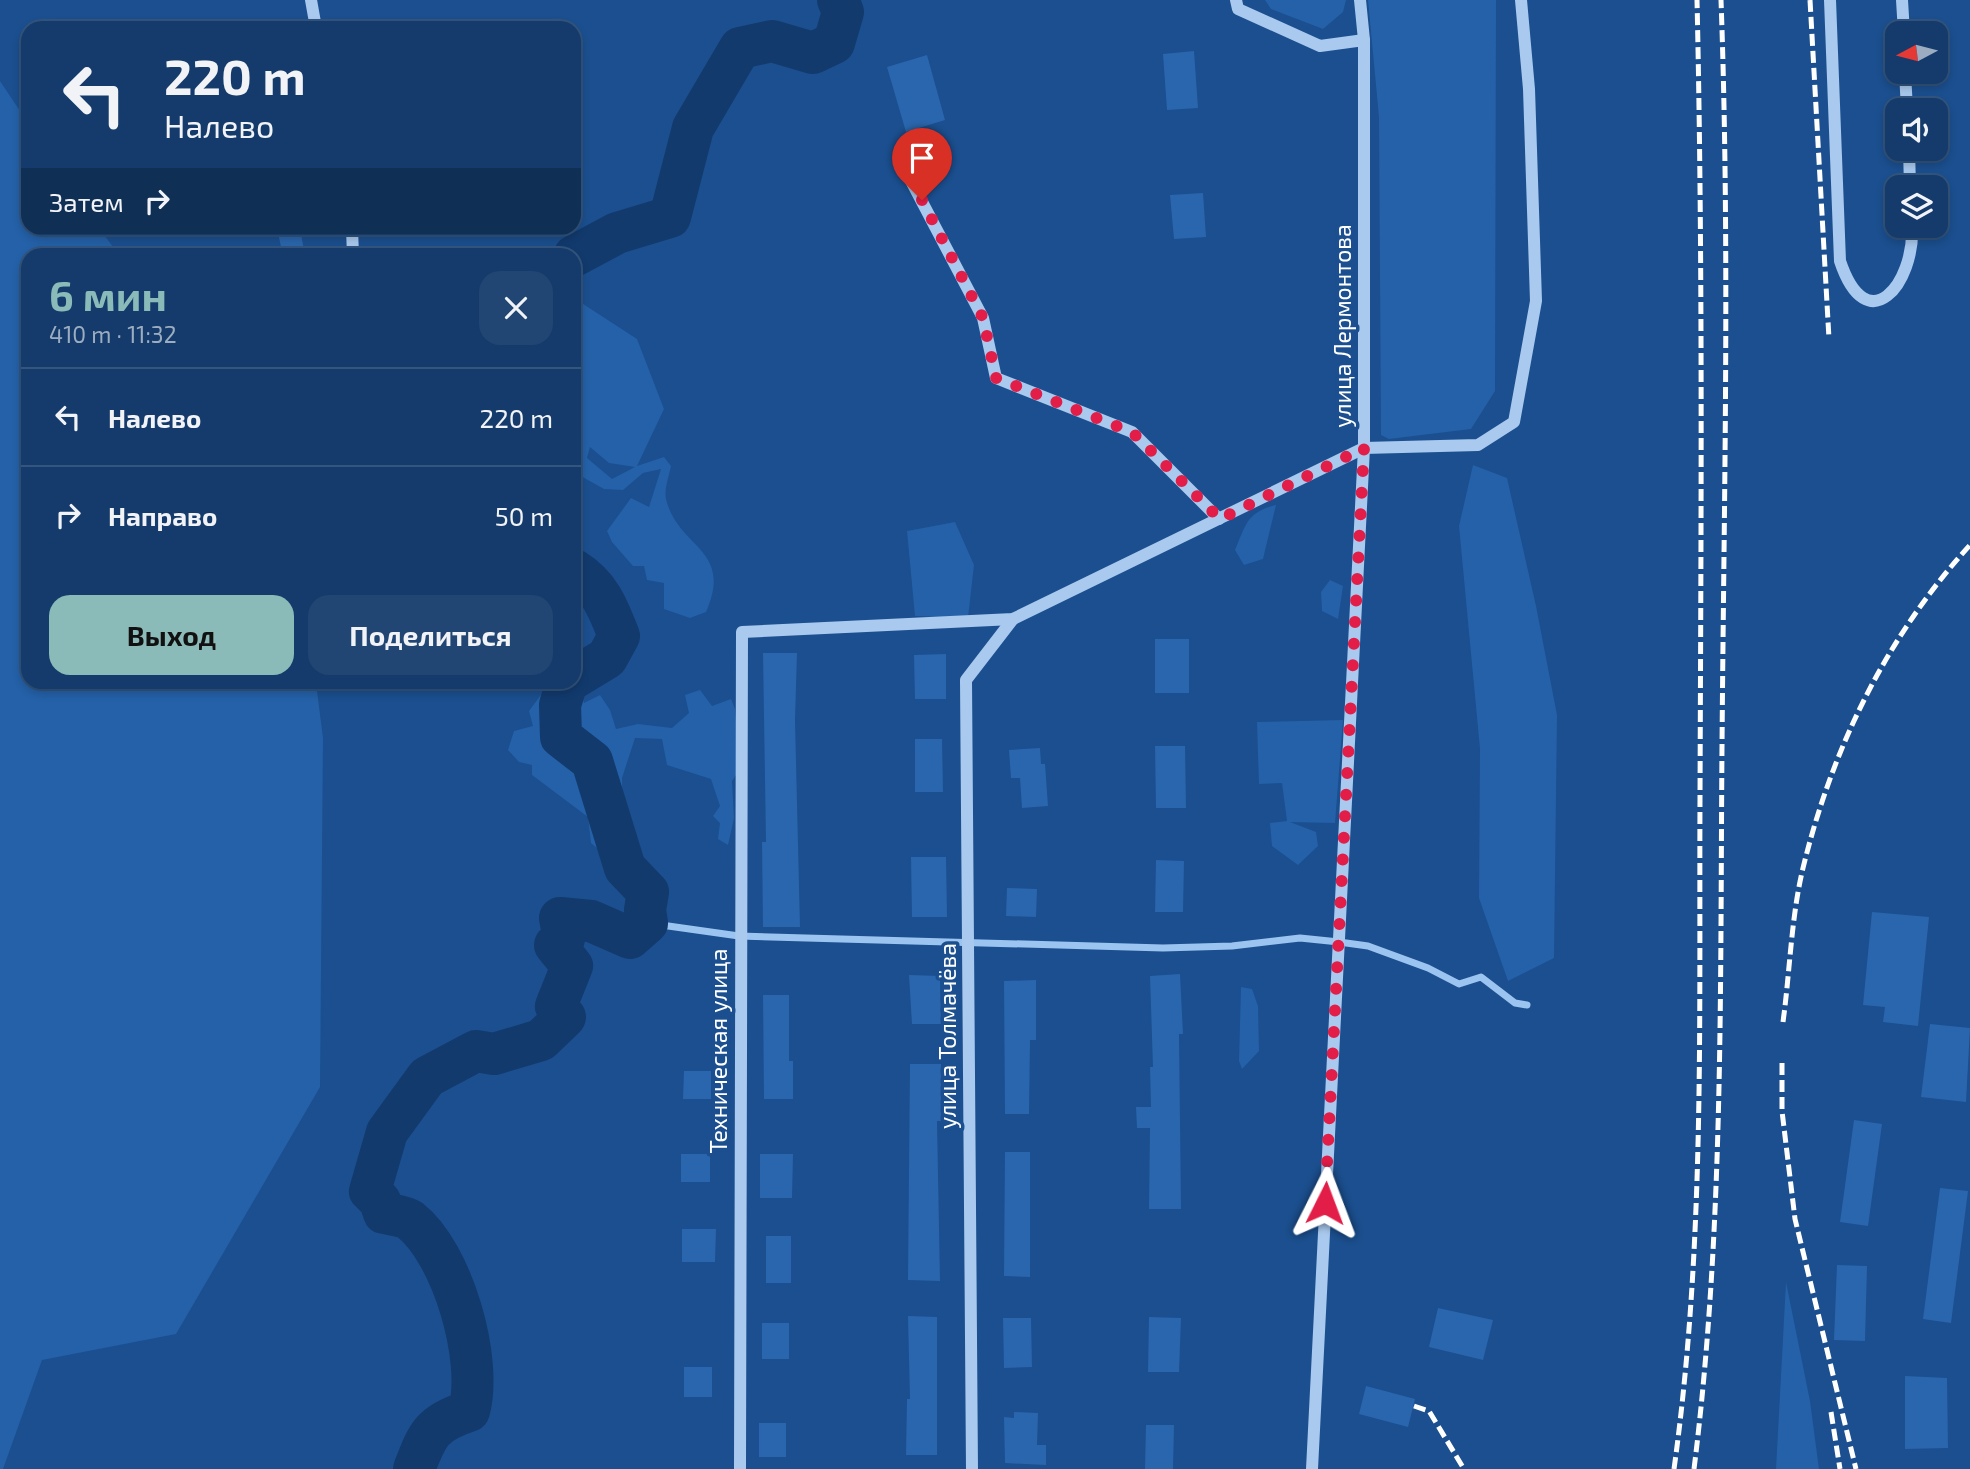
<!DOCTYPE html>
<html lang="ru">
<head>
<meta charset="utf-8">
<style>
	body { margin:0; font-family:"Exo 2",sans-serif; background:#214673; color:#f1f3f6; height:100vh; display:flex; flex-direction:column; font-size:26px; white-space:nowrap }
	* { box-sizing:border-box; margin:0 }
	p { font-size:23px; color:#9dadc1 }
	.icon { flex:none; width:38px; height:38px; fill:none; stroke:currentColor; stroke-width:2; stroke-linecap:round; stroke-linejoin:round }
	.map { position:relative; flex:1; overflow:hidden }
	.drawer { position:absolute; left:21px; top:248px; width:560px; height:441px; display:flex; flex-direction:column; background:#143b6b; border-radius:21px; box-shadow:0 4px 10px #0003,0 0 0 2px #33557e }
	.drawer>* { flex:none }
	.hud { position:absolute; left:21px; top:21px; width:560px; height:214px; border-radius:21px; box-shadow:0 4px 10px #0003,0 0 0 2px #33557e; background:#143b6b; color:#f1f3f6; overflow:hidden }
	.needle { width:46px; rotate:263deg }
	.tools { position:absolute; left:1885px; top:21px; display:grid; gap:14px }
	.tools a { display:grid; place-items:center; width:63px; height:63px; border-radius:14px; background:#143b6b; box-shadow:0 4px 10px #0003,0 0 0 2px #33557e; font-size:35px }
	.pin { position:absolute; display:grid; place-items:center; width:60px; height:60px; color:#fff; margin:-72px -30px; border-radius:50% 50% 50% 0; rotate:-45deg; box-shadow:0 0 7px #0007 }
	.pin .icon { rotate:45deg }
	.me { position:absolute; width:77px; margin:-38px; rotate:3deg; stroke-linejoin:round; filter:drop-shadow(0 0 5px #0008) }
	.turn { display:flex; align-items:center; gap:24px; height:147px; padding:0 28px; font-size:32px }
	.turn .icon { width:91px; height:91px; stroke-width:2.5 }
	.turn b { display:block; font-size:49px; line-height:60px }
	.then { display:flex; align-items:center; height:66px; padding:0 28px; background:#0003; gap:14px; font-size:26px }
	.round { display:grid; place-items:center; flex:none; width:74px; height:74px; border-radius:21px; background:#214673 }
	.headline { display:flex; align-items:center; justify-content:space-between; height:119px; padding:0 28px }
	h1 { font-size:42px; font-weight:700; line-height:52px; color:#8bbbb9 }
	.cta { display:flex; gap:14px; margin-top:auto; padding:14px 28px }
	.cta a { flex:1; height:80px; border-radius:21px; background:#8bbbb9; color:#111; font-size:28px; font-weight:700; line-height:80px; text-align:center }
	.cta a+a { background:#214673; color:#f1f3f6 }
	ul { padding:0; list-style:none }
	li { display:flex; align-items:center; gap:21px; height:98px; padding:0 28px; border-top:2px solid #33557e }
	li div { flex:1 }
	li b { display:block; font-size:26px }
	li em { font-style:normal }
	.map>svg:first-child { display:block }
</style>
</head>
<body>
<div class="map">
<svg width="1970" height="1469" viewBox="0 0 1970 1469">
	<rect width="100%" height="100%" fill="#1b4f8f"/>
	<g fill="#2461a8" fill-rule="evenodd">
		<path d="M1265 0H1346L1343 12 1323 29 1271 9Z"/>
		<path d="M1368 0H1496L1495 391 1471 429 1389 439 1381 435 1379 117Z"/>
		<path d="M0 81 28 123V228H99L119 255 28 256V682L316 683 323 738 320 1087 176 1334 42 1360 3 1469H0Z"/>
		<path d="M577 300 637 339 664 409 637 466 664 457 671 466C669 476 664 489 666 499 678 549 734 548 706 612L690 618 664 609V583L647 580 644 566H633L612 542 607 531 631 498 649 507 661 469 643 473 623 490 604 489 579 475 576 451 580 437 574 432ZM590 447 609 463 635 467 612 479 587 458Z"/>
		<path d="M1473 465 1507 478 1536 606 1557 715 1554 958 1508 981 1479 898 1480 749 1459 526Z"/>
		<path d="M1276 505 1263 559 1244 565 1235 550C1246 524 1247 512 1276 505Z"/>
		<path d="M955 522 974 565 968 618 915 616 907 531Z"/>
		<path d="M1330 580 1343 586 1338 619 1322 611 1321 592Z"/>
		<path d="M574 681 580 684 584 703 600 695 610 710 616 729 638 724 672 728 689 713 685 695 700 690 712 706 731 699 735 709 740 769 732 781 734 818 728 845 718 839 720 823 713 816 720 806 711 779 667 765 662 739 635 738 622 778 623 827 609 834 601 824 604 842 597 848 591 843 588 817 532 775V765L519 762 508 750 514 731 533 726 529 711 549 684Z"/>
		<path d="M1343 720 1335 823 1290 822 1316 832 1318 846 1298 865 1272 846 1270 823 1287 821 1282 783 1259 784 1257 722Z"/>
		<path d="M1241 987 1252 989 1258 1006 1259 1051 1242 1069 1239 1061Z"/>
		<path d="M1786 1282 1810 1401 1819 1469H1776Z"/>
	</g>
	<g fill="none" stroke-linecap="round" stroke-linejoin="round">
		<path stroke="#9cc4f0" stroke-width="7" d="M647 923 739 936 1163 948 1232 946 1300 938 1339 942 1368 946 1428 968 1459 984 1481 977 1515 1003 1527 1005"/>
		<g stroke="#123a6d" stroke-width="42">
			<path d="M574 256 617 233 670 217 693 128 740 48 772 41 813 53 834 43 843 12 838 0"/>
			<path d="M574 570C600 586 608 608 619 636L607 658 574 678"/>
			<path d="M414 1469C428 1433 431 1424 469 1411 483 1360 453 1254 410 1220 404 1216 392 1215 384 1213L380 1201 370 1191 387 1132 427 1077 476 1051 494 1054 541 1040 565 1017 556 1006 572 966 555 945 564 939 560 918 591 921 630 938 647 923 645 910 648 892 625 868 592 761 561 737 560 705 567 682"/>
		</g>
	</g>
	<g fill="#2a66ad">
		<path d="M1194 51 1198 108 1167 110 1163 54Z"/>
		<path d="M927 55 945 120 906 132 887 67Z"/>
		<path d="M1203 193 1206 237 1174 239 1170 195Z"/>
		<path d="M277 228H300L305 256H283Z"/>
		<rect x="1155" y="639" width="34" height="54"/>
		<path d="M763 653H797L795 720 800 927H763L762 842H766Z"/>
		<path d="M946 654V699H915L914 655Z"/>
		<path d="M915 739H942L943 792H915Z"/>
		<path d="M1155 746H1185L1186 808H1156Z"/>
		<path d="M1040 748 1041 764H1045L1048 806 1022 808 1020 778H1011L1009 750Z"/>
		<path d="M911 857H946L947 917H912Z"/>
		<path d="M1156 860 1184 861 1183 912H1155Z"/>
		<path d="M1007 888 1037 889 1036 917 1006 916Z"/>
		<path d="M1872 912 1929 917 1918 1026 1883 1022 1885 1007 1863 1005Z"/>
		<path d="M1180 974 1183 1034H1179L1181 1209H1149L1150 1128H1137L1136 1107H1151L1150 1067H1153L1150 976Z"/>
		<path d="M909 975 940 976 941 1024H912Z"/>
		<path d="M1036 980V1040H1030L1029 1114H1005L1004 981Z"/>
		<path d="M763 995H789V1061H793V1099H764Z"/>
		<path d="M1930 1024 1970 1028 1966 1102 1921 1097Z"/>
		<path d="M910 1064H941V1121H937L940 1281 908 1280Z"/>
		<path d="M684 1071H711V1099H683Z"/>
		<path d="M1854 1120 1882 1124 1868 1226 1840 1222Z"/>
		<path d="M1005 1152H1030V1277L1004 1276Z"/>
		<rect x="681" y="1154" width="29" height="28"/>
		<path d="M760 1154H793L792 1198H760Z"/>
		<path d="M1940 1188 1968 1191 1951 1323 1923 1319Z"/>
		<path d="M682 1229H716L715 1262H682Z"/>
		<rect x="766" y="1236" width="25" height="47"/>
		<path d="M1837 1265 1867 1266 1865 1341 1834 1340Z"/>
		<path d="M1438 1308 1493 1320 1483 1360 1429 1347Z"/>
		<path d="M908 1316 937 1317V1455H906L907 1399H910Z"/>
		<path d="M1149 1317 1181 1318 1179 1372H1148Z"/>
		<path d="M1003 1318H1031L1032 1367 1004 1368Z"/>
		<rect x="762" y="1323" width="27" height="36"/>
		<rect x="684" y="1367" width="28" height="30"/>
		<path d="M1905 1376 1947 1378 1948 1448 1905 1449Z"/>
		<path d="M1366 1386 1415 1399 1408 1427 1359 1414Z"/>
		<path d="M1014 1412 1038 1413 1037 1445H1046V1465L1005 1463 1004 1417 1014 1418Z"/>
		<rect x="759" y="1423" width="27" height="34"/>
		<path d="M1146 1425H1174L1173 1469H1145Z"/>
	</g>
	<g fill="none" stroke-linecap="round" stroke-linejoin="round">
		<g stroke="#a9c9ee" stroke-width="12">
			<path d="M311 0 316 28"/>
			<path d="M1236 0 1238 9 1320 46 1364 40V448L1312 1469"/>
			<path d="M1360 0 1364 40"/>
			<path d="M1830 0 1840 261C1867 342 1915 284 1912 226"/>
			<path d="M1902 0 1904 33"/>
			<path d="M1905 72 1907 110"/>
			<path d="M1909 149 1910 187"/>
			<path d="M909 177 983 318 996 378 1132 432 1219 519"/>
			<path d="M352 228 353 256"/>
			<path d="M740 1469 742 632 1013 619 1364 448 1478 445 1514 422 1536 301 1529 89 1521 0"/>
			<path d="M972 1469 966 680 1013 619"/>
		</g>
		<g stroke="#fff" stroke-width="5" stroke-dasharray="12 5" stroke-linecap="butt">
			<path d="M1810 0 1829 339"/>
			<path d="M1783 1022C1790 971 1791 918 1803 868 1832 749 1886 637 1970 545"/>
			<path d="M1782 1063V1111L1795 1219 1856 1469"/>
			<path d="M1414 1406 1429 1411 1464 1469"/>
			<path d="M1831 1412 1840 1469"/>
			<path d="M1674 1469C1705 1246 1699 1022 1700 798 1701 532 1703 266 1697 0"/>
			<path d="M1694 1469C1724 1229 1720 987 1722 746 1724 497 1730 249 1721 0"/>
		</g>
	</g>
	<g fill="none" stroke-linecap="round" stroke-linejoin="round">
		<path stroke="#e11d48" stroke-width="12" stroke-dasharray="0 21.6" d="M922 200 983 318 996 378 1132 432 1220 519 1364 448 1325 1203"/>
	</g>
	<g text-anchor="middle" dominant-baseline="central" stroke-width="7" stroke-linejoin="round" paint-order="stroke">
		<g font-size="23" fill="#fff" stroke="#1b4f8f">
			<text transform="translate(1342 326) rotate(-90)">улица Лермонтова</text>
			<text transform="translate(947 1036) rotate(-90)">улица Толмачёва</text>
			<text transform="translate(718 1051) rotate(-90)">Техническая улица</text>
		</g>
	</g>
</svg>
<div class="tools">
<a><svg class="needle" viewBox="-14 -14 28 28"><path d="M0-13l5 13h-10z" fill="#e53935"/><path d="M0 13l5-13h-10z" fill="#9dadc1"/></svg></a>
<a><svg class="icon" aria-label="sound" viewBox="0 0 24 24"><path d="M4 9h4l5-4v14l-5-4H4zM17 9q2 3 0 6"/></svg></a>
<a><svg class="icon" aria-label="layers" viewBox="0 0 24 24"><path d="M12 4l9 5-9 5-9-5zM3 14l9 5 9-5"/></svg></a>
</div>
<div class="pin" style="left:922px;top:200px;background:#d93025"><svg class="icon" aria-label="arrive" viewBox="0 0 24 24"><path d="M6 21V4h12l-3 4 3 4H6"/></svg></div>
<svg class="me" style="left:1325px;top:1203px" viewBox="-20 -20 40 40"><path d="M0-17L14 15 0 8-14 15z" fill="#e11d48" stroke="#fff" stroke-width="4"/></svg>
<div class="hud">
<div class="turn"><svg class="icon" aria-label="left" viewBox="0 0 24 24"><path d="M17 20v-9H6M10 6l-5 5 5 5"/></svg><div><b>220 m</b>Налево</div></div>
<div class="then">Затем<svg class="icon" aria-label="right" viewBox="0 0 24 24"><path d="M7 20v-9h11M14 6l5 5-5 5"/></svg></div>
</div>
<section class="drawer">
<div class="headline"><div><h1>6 мин</h1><p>410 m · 11:32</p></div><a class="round"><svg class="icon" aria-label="close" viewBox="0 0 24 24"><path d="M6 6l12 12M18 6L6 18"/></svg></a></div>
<ul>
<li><svg class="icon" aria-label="left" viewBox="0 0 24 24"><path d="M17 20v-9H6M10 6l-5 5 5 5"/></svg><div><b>Налево</b></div><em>220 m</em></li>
<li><svg class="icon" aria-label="right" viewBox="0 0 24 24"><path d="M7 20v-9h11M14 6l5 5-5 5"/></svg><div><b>Направо</b></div><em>50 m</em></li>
</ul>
<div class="cta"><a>Выход</a><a>Поделиться</a></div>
</section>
</div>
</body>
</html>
